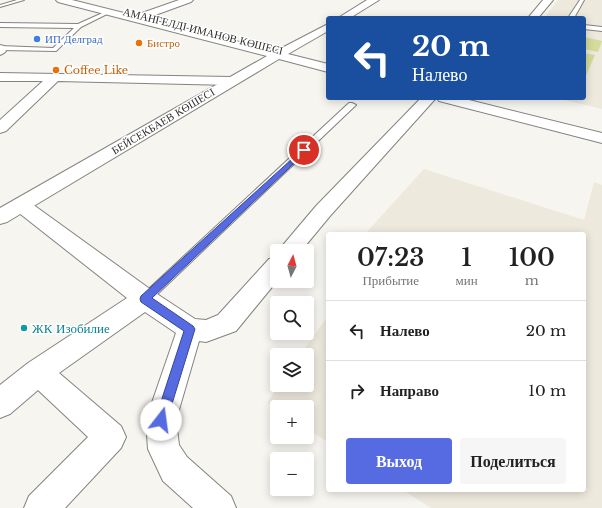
<!DOCTYPE html>
<html lang="ru">
<head>
<meta charset="utf-8">
<style>
	body { margin:0; font-family:"Libre Baskerville",serif; background:#f6f6f6; color:#222; height:100vh; display:flex; flex-direction:column; font-size:15px; white-space:nowrap }
	* { box-sizing:border-box; margin:0 }
	p { font-size:13px; color:#767676 }
	.icon { flex:none; width:22px; height:22px; fill:none; stroke:currentColor; stroke-width:2; stroke-linecap:round; stroke-linejoin:round }
	.map { position:relative; flex:1; overflow:hidden }
	.panel { position:absolute; left:326px; top:232px; width:260px; height:260px; display:flex; flex-direction:column; background:#fff; border-radius:4px; box-shadow:0 2px 10px #0003 }
	.panel>* { flex:none }
	.hud { position:absolute; left:326px; top:16px; width:260px; height:84px; border-radius:4px; box-shadow:0 2px 10px #0003; background:#1a4fa0; color:#fff; overflow:hidden }
	.needle { width:26px; rotate:6deg }
	.tools { position:absolute; left:270px; top:244px; display:grid; gap:8px }
	.tools a { display:grid; place-items:center; width:44px; height:44px; border-radius:4px; background:#fff; box-shadow:0 2px 10px #0003; font-size:20px }
	.pin { position:absolute; display:grid; place-items:center; width:34px; height:34px; color:#fff; margin:-17px; border:2px solid #fff; border-radius:50%; box-shadow:0 1px 4px #0007 }
	.me { position:absolute; width:44px; margin:-22px; rotate:15deg; stroke-linejoin:round; filter:drop-shadow(0 0 3px #0008) }
	.turn { display:flex; align-items:center; gap:14px; height:84px; padding:0 20px; font-size:18px }
	.turn .icon { width:52px; height:52px; stroke-width:2.5 }
	.turn b { display:block; font-size:28px; line-height:34px }
	.eta { display:flex; justify-content:space-evenly; align-items:center; height:68px; text-align:center }
	.eta b { font-size:24px; font-weight:600; line-height:28px }
	.primary-button { display:flex; gap:8px; margin-top:auto; padding:8px 20px }
	.primary-button a { flex:1; height:46px; border-radius:4px; background:#566be1; color:#fff; font-size:16px; font-weight:600; line-height:46px; text-align:center }
	.primary-button a+a { background:#f6f6f6; color:#222 }
	ul { padding:0; list-style:none }
	li { display:flex; align-items:center; gap:12px; height:60px; padding:0 20px; border-top:1px solid #e0e0e0 }
	li div { flex:1 }
	li b { display:block; font-size:15px }
	li em { font-style:normal }
	.map>svg:first-child { display:block }
</style>
</head>
<body>
<div class="map">
<svg width="602" height="508" viewBox="0 0 602 508">
	<rect width="100%" height="100%" fill="#f6f5f0"/>
	<g fill="#eee9dd">
		<path d="M558 0H602V109L556 98H584V18H544Z"/>
		<path d="M424 169 584 220 594 182 602 185V508H431L403 490H584V234H365Z"/>
		<path d="M328 316V442L307 429V407H277V409L267 403 279 385H307V355H300Z"/>
	</g>
	<g fill="#d3dc9a">
		<path d="M584 37 602 41 598 52 584 49Z"/>
		<path d="M584 53 595 55 584 80Z"/>
	</g>
	<g fill="none" stroke-linecap="round" stroke-linejoin="round">
		<g stroke="#85837f" stroke-width="2">
			<g id="lane">
				<path d="M17 0H24L0 7V5Z"/>
				<path d="M580 0H584L574 18H568Z"/>
				<path d="M107 11 111 12 81 27 56 51 0 50V46L53 48 74 28 0 27V23L78 24Z"/>
				<path d="M584 25 602 27V31L584 29Z"/>
				<path d="M349 103H352L356 105 149 302 145 304 141 302 139 299 141 296Z"/>
			</g>
		</g>
		<g stroke="#85837f" stroke-width="2">
			<g id="street">
				<path d="M179 0H193L191 2 147 18 143 19 138 16 139 14Z"/>
				<path d="M543 0H553L538 18H528Z"/>
				<path d="M0 45 4 46 6 51 4 53 0 55Z"/>
				<path d="M0 73 231 77 236 78 238 81 236 84 231 85 58 81 6 131 0 133V120L43 81H0Z"/>
				<path d="M421 98H436L330 216 301 251H278L316 206Z"/>
				<path d="M21 199 28 201 154 292 195 319 206 320 218 315 269 259 277 257V281L236 331 206 342 199 341 176 420 179 445 187 457 231 496 236 508H193L163 481 148 449 146 420 176 333 145 312 59 373 121 426 126 437 121 448 65 508H24L29 496 88 437 38 390 10 414 0 418V385L28 363 127 298 14 209 11 205 14 201Z"/>
			</g>
		</g>
		<g stroke="#85837f" stroke-width="2">
			<g id="secondary">
				<path d="M56 0H72L276 51 328 24V31L288 54 328 64V72L279 59 7 222 0 224V208L267 56 58 2Z"/>
				<path d="M367 0H379L350 18H338Z"/>
				<path d="M437 98H461L602 133V143L439 101Z"/>
			</g>
		</g>
		<use href="#lane" fill="#fff" fill-rule="evenodd"/>
		<use href="#street" fill="#fff" fill-rule="evenodd"/>
		<use href="#secondary" fill="#fff" fill-rule="evenodd"/>
	</g>
	<path fill="#566be1" stroke="#384692" d="M304 148 306 149V152L152 298 193 326 195 329 167 420 165 424 161 426 157 424 155 420 184 331 141 302 140 299 141 296Z"/>
	<circle fill="#3f7fe0" stroke="#fff" stroke-width="1.5" cx="37" cy="39" r="4"/>
	<g fill="#e8710a" stroke="#fff" stroke-width="1.5">
		<circle cx="139" cy="43" r="4"/>
		<circle cx="56" cy="70" r="4"/>
	</g>
	<circle fill="#0f9aa8" stroke="#fff" stroke-width="1.5" cx="24" cy="328" r="4"/>
	<g text-anchor="middle" dominant-baseline="central" stroke-width="3" stroke-linejoin="round" paint-order="stroke">
		<g font-size="11" fill="#2f2e2d" stroke="#fff">
			<text transform="translate(203 31) rotate(14)">АМАНГЕЛДІ ИМАНОВ КӨШЕСІ</text>
			<text transform="translate(163 121) rotate(-31)">БЕЙСЕКБАЕВ КӨШЕСІ</text>
		</g>
		<g font-size="11" fill="#366cbe" stroke="#fff" text-anchor="start">
			<text x="45" y="39">ИП Делград</text>
		</g>
		<g font-size="11" fill="#c56008" stroke="#fff" text-anchor="start">
			<text x="147" y="43">Бистро</text>
			<text x="64" y="70">Coffee Like</text>
		</g>
		<g font-size="13" fill="#0d838f" stroke="#fff" text-anchor="start">
			<text x="32" y="328">ЖК Изобилие</text>
		</g>
	</g>
</svg>
<div class="tools">
<a><svg class="needle" viewBox="-14 -14 28 28"><path d="M0-13l5 13h-10z" fill="#e53935"/><path d="M0 13l5-13h-10z" fill="#767676"/></svg></a>
<a><svg class="icon" aria-label="search" viewBox="0 0 24 24"><circle cx="10" cy="10" r="6"/><path d="M15 15l6 6"/></svg></a>
<a><svg class="icon" aria-label="layers" viewBox="0 0 24 24"><path d="M12 4l9 5-9 5-9-5zM3 14l9 5 9-5"/></svg></a>
<a>+</a>
<a>−</a>
</div>
<div class="pin" style="left:304px;top:150px;background:#d93025"><svg class="icon" aria-label="arrive" viewBox="0 0 24 24"><path d="M6 21V4h12l-3 4 3 4H6"/></svg></div>
<svg class="me" style="left:161px;top:420px" viewBox="-20 -20 40 40"><circle r="19" fill="#fff"/><path d="M0-13L10 11 0 6-10 11z" fill="#566be1"/></svg>
<div class="hud">
<div class="turn"><svg class="icon" aria-label="left" viewBox="0 0 24 24"><path d="M17 20v-9H6M10 6l-5 5 5 5"/></svg><div><b>20 m</b>Налево</div></div>
</div>
<section class="panel">
<div class="eta">
<div><b>07:23</b><p>Прибытие</p></div>
<div><b>1</b><p>мин</p></div>
<div><b>100</b><p>m</p></div>
</div>
<ul>
<li><svg class="icon" aria-label="left" viewBox="0 0 24 24"><path d="M17 20v-9H6M10 6l-5 5 5 5"/></svg><div><b>Налево</b></div><em>20 m</em></li>
<li><svg class="icon" aria-label="right" viewBox="0 0 24 24"><path d="M7 20v-9h11M14 6l5 5-5 5"/></svg><div><b>Направо</b></div><em>10 m</em></li>
</ul>
<div class="primary-button"><a>Выход</a><a>Поделиться</a></div>
</section>
</div>
</body>
</html>
